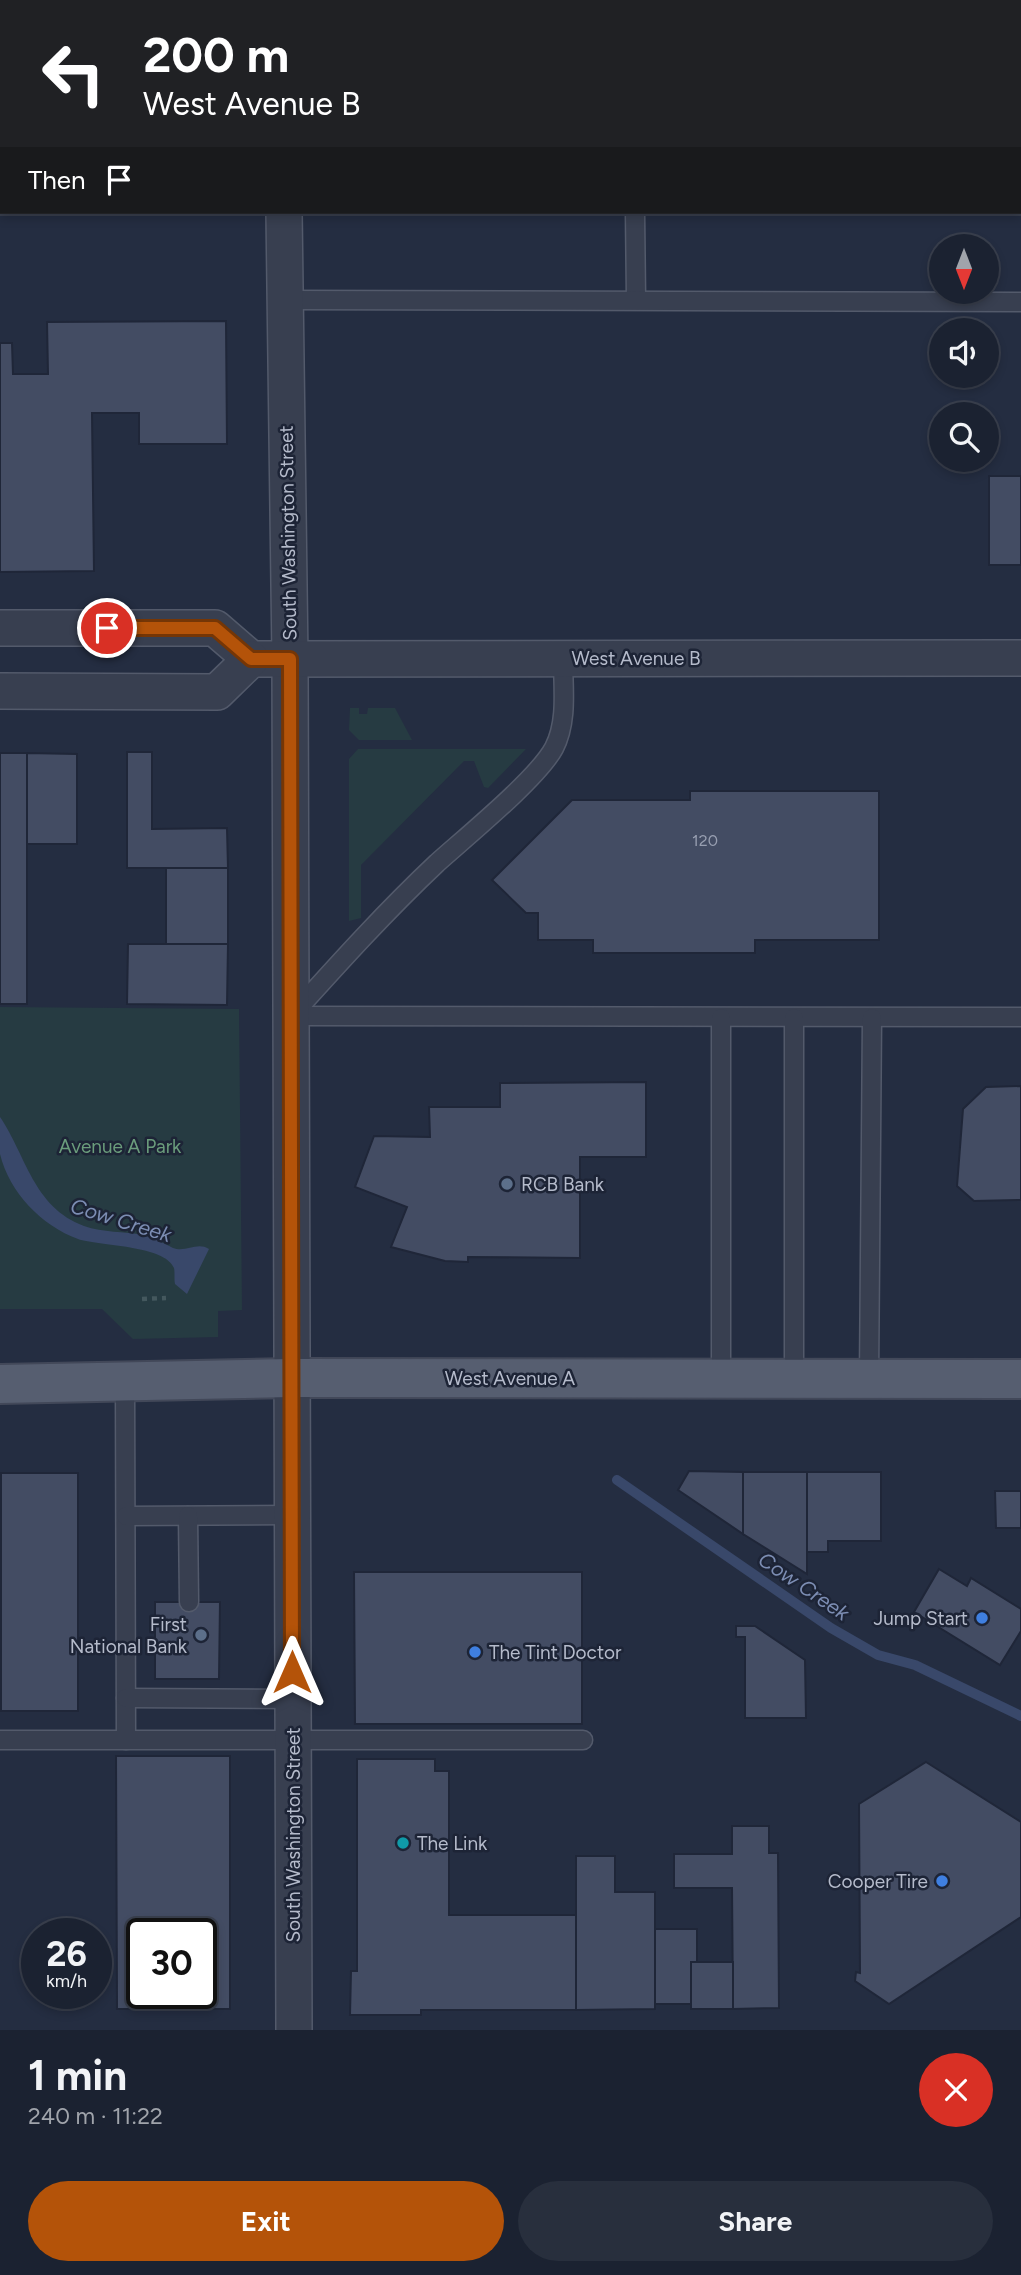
<!DOCTYPE html>
<html lang="en">
<head>
<meta charset="utf-8">
<style>
	body { margin:0; font-family:Figtree,sans-serif; background:#282f3d; color:#f1f3f6; height:100vh; display:flex; flex-direction:column; font-size:26px; white-space:nowrap }
	* { box-sizing:border-box; margin:0 }
	p { font-size:23px; color:#a0a4ab }
	.icon { flex:none; width:38px; height:38px; fill:none; stroke:currentColor; stroke-width:2; stroke-linecap:round; stroke-linejoin:round }
	.map { position:relative; height:2030px; overflow:hidden }
	.details { display:flex; flex-direction:column; background:#1b2231; flex:1 }
	.details>* { flex:none }
	.top-card { position:absolute; left:0px; top:0px; width:1022px; height:214px; box-shadow:0 4px 10px #0003,0 0 0 2px #393f4d; background:#202124; color:#fff; overflow:hidden }
	.needle { width:46px; rotate:180deg }
	.tools { position:absolute; left:929px; top:234px; display:grid; gap:14px }
	.tools a { display:grid; place-items:center; width:70px; height:70px; border-radius:50%; background:#1b2231; box-shadow:0 4px 10px #0003,0 0 0 2px #393f4d; font-size:35px }
	.speed { position:absolute; left:21px; top:1918px; display:flex; gap:14px; font-size:35px; font-weight:700; text-align:center }
	.speed>* { display:grid; place-content:center; width:91px; height:91px; border-radius:50%; background:#1b2231; box-shadow:0 4px 10px #0003,0 0 0 2px #393f4d; line-height:1 }
	.speed small { font-size:18px; font-weight:400 }
	.speed .limit { border:4px solid #111; border-radius:10px; background:#fff; color:#111 }
	.pin { position:absolute; display:grid; place-items:center; width:60px; height:60px; color:#fff; margin:-30px; border:4px solid #fff; border-radius:50%; box-shadow:0 2px 7px #0007 }
	.me { position:absolute; width:77px; margin:-38px; rotate:0deg; stroke-linejoin:round; filter:drop-shadow(0 0 5px #0008) }
	.turn { display:flex; align-items:center; gap:24px; height:147px; padding:0 28px; font-size:32px }
	.turn .icon { width:91px; height:91px; stroke-width:2.5 }
	.turn b { display:block; font-size:49px; line-height:60px }
	.then { display:flex; align-items:center; height:66px; padding:0 28px; background:#0003; gap:14px; font-size:26px }
	.round { display:grid; place-items:center; flex:none; width:74px; height:74px; border-radius:37px; background:#282f3d }
	.summary { display:flex; align-items:center; justify-content:space-between; height:119px; padding:0 28px }
	h1 { font-size:42px; font-weight:700; line-height:52px }
	.button { display:flex; gap:14px; margin-top:auto; padding:14px 28px }
	.button a { flex:1; height:80px; border-radius:42px; background:#b45309; color:#fff; font-size:28px; font-weight:700; line-height:80px; text-align:center }
	.button a+a { background:#282f3d; color:#f1f3f6 }
	.map>svg:first-child { display:block }
</style>
</head>
<body>
<div class="map">
<svg width="1021" height="2030" viewBox="0 0 1021 2030">
	<rect width="100%" height="100%" fill="#242d41"/>
	<g fill="#263b42">
		<path d="M350 708H359V714H367L368 708H395L412 740H359L349 730Z"/>
		<path d="M358 749H526L488 788 484 787 474 761H464L361 865V918L349 921V759Z"/>
		<path d="M0 1007 239 1009 242 1310 218 1311V1337L133 1339 102 1309H0Z"/>
	</g>
	<path fill="#39486a" d="M0 1117C26 1155 33 1207 84 1226 103 1233 124 1231 143 1235 154 1237 163 1243 173 1248 186 1253 197 1241 209 1249L187 1294 175 1284C174 1280 175 1272 174 1268 165 1245 98 1246 78 1239 42 1226 9 1192 0 1154 0 1143 0 1128 0 1117Z"/>
	<g fill="none" stroke-linecap="round" stroke-linejoin="round">
		<path stroke="#39486a" stroke-width="10" d="M617 1480 831 1628 878 1655 915 1665 1021 1716"/>
	</g>
	<g fill="#434c63" stroke="#1f2638" stroke-width="2" fill-rule="evenodd">
		<path d="M226 321 227 444H139V413H92L94 571 0 572V343H12L13 374H48L47 322Z"/>
		<rect x="989" y="476" width="32" height="89"/>
		<path d="M127 752H152V829L227 828 228 868H127Z"/>
		<rect x="0" y="753" width="27" height="251"/>
		<path d="M27 753 77 754V844H27Z"/>
		<path d="M690 791H879V940H755V953H593V940H538V913H526L492 880 572 800H690Z"/>
		<rect x="166" y="868" width="62" height="76"/>
		<path d="M128 944H228L227 1005 127 1004Z"/>
		<path d="M646 1082V1157H580V1258L468 1257V1262L445 1261 391 1247 407 1207 355 1187 374 1136 430 1137 429 1107H500V1083Z"/>
		<path d="M1021 1086V1200L974 1201 957 1186 963 1109 986 1087Z"/>
		<path d="M689 1471 743 1472V1534L678 1490Z"/>
		<path d="M743 1472H807V1574L743 1534Z"/>
		<path d="M807 1472H881V1541H828V1552H807Z"/>
		<rect x="1" y="1473" width="77" height="238"/>
		<path d="M995 1491H1021V1528H996Z"/>
		<path d="M939 1569 967 1586 971 1578 1021 1609V1631L1000 1665 914 1612Z"/>
		<path d="M354 1572H582V1724H355Z"/>
		<path d="M155 1602H220L219 1679H155Z"/>
		<path d="M736 1626H755L805 1660 806 1718H745V1637H736Z"/>
		<path d="M116 1756H230V2009H117ZM142 1934H201V1993H142Z"/>
		<path d="M357 1759H435V1771H449V1915H576V2010H421V2015H350L351 1971H357Z"/>
		<path d="M926 1762 1021 1822V1917L889 2004 855 1981 856 1972 860 1973 859 1804Z"/>
		<path d="M732 1826H769V1853H778L779 2008 733 2009 732 1888H674V1854H732Z"/>
		<path d="M576 1856H615V1892H655V2009L576 2010Z"/>
		<path d="M655 1929H697V1962H691V2004H655Z"/>
		<rect x="691" y="1962" width="42" height="47"/>
	</g>
	<g fill="none" stroke-linecap="round" stroke-linejoin="round">
		<g stroke="#535a6b" stroke-width="21">
			<g id="service">
				<path d="M633 0V2"/>
				<path d="M635 212 636 299"/>
				<path d="M284 300 1021 302"/>
				<path d="M294 1013C340 962 386 911 437 863 466 837 538 778 554 748 568 721 563 687 563 659"/>
				<path d="M291 1016 1021 1017"/>
				<path d="M794 1018V1379"/>
				<path d="M721 1379V1018"/>
				<path d="M869 1379 872 1018"/>
				<path d="M125 1380 126 1740"/>
				<path d="M126 1516 292 1515"/>
				<path d="M188 1516 189 1602"/>
				<path d="M126 1698 292 1699"/>
				<path d="M0 1740H583"/>
			</g>
		</g>
		<g stroke="#535a6b" stroke-width="38">
			<g id="minor">
				<path d="M284 0V2"/>
				<path d="M284 212 290 659 294 2030"/>
				<path d="M0 628H215L251 659 1021 658"/>
				<path d="M0 691 217 692 251 659"/>
			</g>
		</g>
		<g stroke="#424859" stroke-width="42">
			<path id="primary" d="M0 1384 291 1378 1021 1379"/>
		</g>
		<path stroke="#44585e" stroke-width="4.5" stroke-dasharray="5 5" stroke-linecap="butt" d="M142 1299 166 1298"/>
		<use href="#service" stroke="#383f50" stroke-width="18"/>
		<use href="#minor" stroke="#383f50" stroke-width="35"/>
		<use href="#primary" stroke="#565e70" stroke-width="38"/>
	</g>
	<g fill="none" stroke-linecap="round" stroke-linejoin="round">
		<g stroke="#753606" stroke-width="18">
			<path id="route" d="M107 628H215L251 659H290L292 1672"/>
		</g>
		<use href="#route" stroke="#b45309" stroke-width="12"/>
	</g>
	<g fill="#5c6f8a" stroke="#1d2436" stroke-width="2.5">
		<circle cx="507" cy="1184" r="7"/>
		<circle cx="201" cy="1635" r="7"/>
	</g>
	<g fill="#3f7fe0" stroke="#1d2436" stroke-width="2.5">
		<circle cx="982" cy="1618" r="7"/>
		<circle cx="475" cy="1652" r="7"/>
		<circle cx="942" cy="1881" r="7"/>
	</g>
	<circle fill="#0f9aa8" stroke="#1d2436" stroke-width="2.5" cx="403" cy="1843" r="7"/>
	<g text-anchor="middle" dominant-baseline="central" stroke-width="5" stroke-linejoin="round" paint-order="stroke">
		<g font-size="16" fill="#989fb1">
			<text x="705" y="840">120</text>
		</g>
		<g font-size="19" fill="#b5bbcb" stroke="#1d2436">
			<text transform="translate(288 533) rotate(-91)">South Washington Street</text>
			<text x="636" y="658">West Avenue B</text>
			<text x="510" y="1378">West Avenue A</text>
			<text transform="translate(293 1835) rotate(-90)">South Washington Street</text>
		</g>
		<g font-size="19" fill="#6b9d7c" stroke="#1d2436">
			<text x="120" y="1146">Avenue A Park</text>
		</g>
		<g font-size="19" fill="#b5bbcb" stroke="#1d2436" text-anchor="start">
			<text x="521" y="1184">RCB Bank</text>
			<text x="968" y="1618" text-anchor="end">Jump Start</text>
			<text x="187" y="1624" text-anchor="end">First<tspan x="187" dy="22">National Bank</tspan></text>
			<text x="489" y="1652">The Tint Doctor</text>
			<text x="417" y="1843">The Link</text>
			<text x="928" y="1881" text-anchor="end">Cooper Tire</text>
		</g>
		<g font-size="21" font-style="italic" fill="#7c8db3" stroke="#1d2436">
			<text transform="translate(121 1220) rotate(17)">Cow Creek</text>
			<text transform="translate(804 1586) rotate(34)">Cow Creek</text>
		</g>
	</g>
</svg>
<div class="tools">
<a><svg class="needle" viewBox="-14 -14 28 28"><path d="M0-13l5 13h-10z" fill="#e53935"/><path d="M0 13l5-13h-10z" fill="#a0a4ab"/></svg></a>
<a><svg class="icon" aria-label="sound" viewBox="0 0 24 24"><path d="M4 9h4l5-4v14l-5-4H4zM17 9q2 3 0 6"/></svg></a>
<a><svg class="icon" aria-label="search" viewBox="0 0 24 24"><circle cx="10" cy="10" r="6"/><path d="M15 15l6 6"/></svg></a>
</div>
<div class="speed"><div>26<small>km/h</small></div><div class="limit">30</div></div>
<div class="pin" style="left:107px;top:628px;background:#d93025"><svg class="icon" aria-label="arrive" viewBox="0 0 24 24"><path d="M6 21V4h12l-3 4 3 4H6"/></svg></div>
<svg class="me" style="left:292px;top:1672px" viewBox="-20 -20 40 40"><path d="M0-17L14 15 0 8-14 15z" fill="#b45309" stroke="#fff" stroke-width="4"/></svg>
<div class="top-card">
<div class="turn"><svg class="icon" aria-label="left" viewBox="0 0 24 24"><path d="M17 20v-9H6M10 6l-5 5 5 5"/></svg><div><b>200 m</b>West Avenue B</div></div>
<div class="then">Then<svg class="icon" aria-label="arrive" viewBox="0 0 24 24"><path d="M6 21V4h12l-3 4 3 4H6"/></svg></div>
</div>
</div>
<section class="details">
<div class="summary"><div><h1>1 min</h1><p>240 m · 11:22</p></div><a class="round" style="background:#d93025;color:#fff"><svg class="icon" aria-label="close" viewBox="0 0 24 24"><path d="M6 6l12 12M18 6L6 18"/></svg></a></div>
<div class="button"><a>Exit</a><a>Share</a></div>
</section>
</body>
</html>
